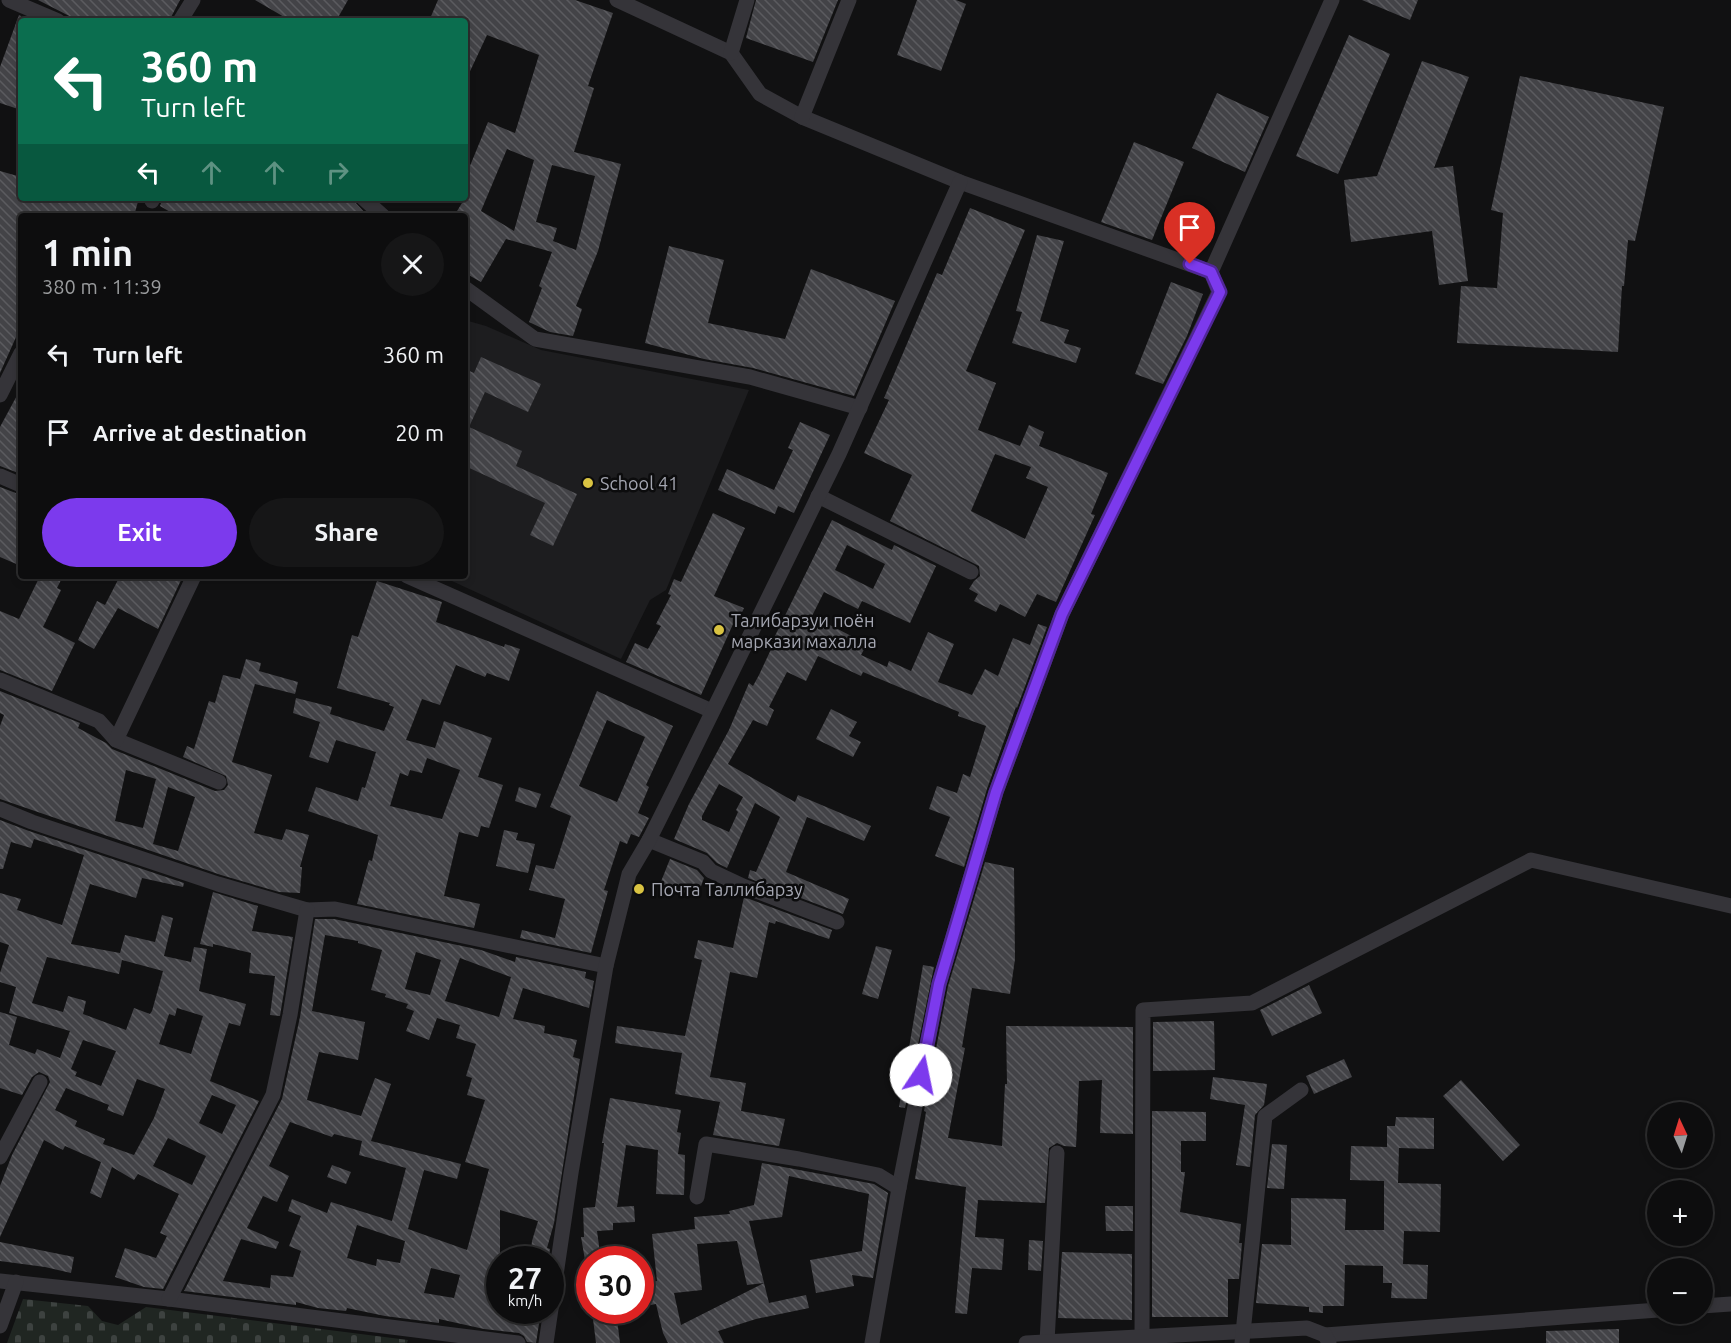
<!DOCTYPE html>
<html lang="en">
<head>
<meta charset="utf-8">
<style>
	body { margin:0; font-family:Ubuntu,sans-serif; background:#161617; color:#f1f3f6; height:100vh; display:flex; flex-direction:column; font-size:22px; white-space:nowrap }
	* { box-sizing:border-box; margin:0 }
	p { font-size:20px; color:#9a9c9e }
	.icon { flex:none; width:33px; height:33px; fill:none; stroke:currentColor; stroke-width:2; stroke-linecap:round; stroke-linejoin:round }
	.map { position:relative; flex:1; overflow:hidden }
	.drawer { position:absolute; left:18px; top:213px; width:450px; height:366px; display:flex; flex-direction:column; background:#0d0d0e; border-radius:6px; box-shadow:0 3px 9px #0003,0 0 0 2px #2d2d2e }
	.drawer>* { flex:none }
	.hud { position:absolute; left:18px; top:18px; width:450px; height:183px; border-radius:6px; box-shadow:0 3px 9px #0003,0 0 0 2px #2d2d2e; background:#0b6e4f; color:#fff; overflow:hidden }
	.needle { width:39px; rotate:356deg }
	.controls { position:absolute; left:1647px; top:1102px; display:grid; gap:12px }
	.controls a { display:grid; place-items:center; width:66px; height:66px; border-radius:50%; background:#0d0d0e; box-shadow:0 3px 9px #0003,0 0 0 2px #2d2d2e; font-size:30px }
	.speed { position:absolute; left:486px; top:1246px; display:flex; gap:12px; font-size:30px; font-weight:700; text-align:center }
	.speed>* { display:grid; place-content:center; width:78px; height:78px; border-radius:50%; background:#0d0d0e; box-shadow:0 3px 9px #0003,0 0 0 2px #2d2d2e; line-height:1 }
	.speed small { font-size:15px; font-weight:400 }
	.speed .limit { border:9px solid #d22; background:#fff; color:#111 }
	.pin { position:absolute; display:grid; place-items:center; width:51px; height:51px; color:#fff; margin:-62px -26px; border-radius:50% 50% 50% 0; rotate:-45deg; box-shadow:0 0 6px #0007 }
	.pin .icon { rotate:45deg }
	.me { position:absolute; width:66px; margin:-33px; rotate:11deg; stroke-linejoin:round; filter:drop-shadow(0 0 4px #0008) }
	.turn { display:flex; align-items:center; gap:21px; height:126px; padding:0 24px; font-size:27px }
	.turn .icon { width:78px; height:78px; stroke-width:2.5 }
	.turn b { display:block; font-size:42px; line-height:51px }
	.lanes { display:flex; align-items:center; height:57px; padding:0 24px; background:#0003; justify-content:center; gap:30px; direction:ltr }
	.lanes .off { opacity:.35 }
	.round { display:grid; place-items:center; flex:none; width:63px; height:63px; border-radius:32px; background:#161617 }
	.headline { display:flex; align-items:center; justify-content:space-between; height:102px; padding:0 24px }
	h1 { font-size:36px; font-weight:700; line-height:45px }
	.button { display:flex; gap:12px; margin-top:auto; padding:12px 24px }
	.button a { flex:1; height:69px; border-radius:36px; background:#7c3aed; color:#fff; font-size:24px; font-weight:700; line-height:69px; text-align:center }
	.button a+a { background:#161617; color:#f1f3f6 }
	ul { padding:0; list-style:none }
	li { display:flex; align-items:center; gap:18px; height:78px; padding:0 24px }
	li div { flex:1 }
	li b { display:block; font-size:22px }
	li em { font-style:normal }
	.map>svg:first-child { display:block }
</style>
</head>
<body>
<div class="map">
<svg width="1731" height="1343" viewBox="0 0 1731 1343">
	<defs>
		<pattern id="cemetery-stones" width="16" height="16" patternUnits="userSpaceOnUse" patternTransform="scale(1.5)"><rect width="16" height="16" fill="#202622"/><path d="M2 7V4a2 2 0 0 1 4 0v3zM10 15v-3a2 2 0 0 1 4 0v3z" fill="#3d4240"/></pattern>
		<pattern id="building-back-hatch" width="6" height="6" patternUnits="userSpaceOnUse" patternTransform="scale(1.5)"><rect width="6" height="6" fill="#434347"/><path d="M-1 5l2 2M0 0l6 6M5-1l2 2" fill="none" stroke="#5b5b5f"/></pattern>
	</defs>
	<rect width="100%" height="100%" fill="#111112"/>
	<path fill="#1d1d1f" d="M465 320 486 326 541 350 749 390 666 590 650 600 621 659 441 576H465Z"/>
	<path fill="url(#cemetery-stones)" d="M23 1299 88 1306 102 1321 118 1325 146 1307 408 1340 407 1343H7Z"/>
	<g fill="url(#building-back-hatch)" fill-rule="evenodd">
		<path d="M38 0H180L169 21H79Z"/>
		<path d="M255 0H348L336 21H291Z"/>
		<path d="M438 0H575L613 13 588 86 594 88 574 152 621 164 598 251 576 306 582 309 573 336 550 332 529 322 542 288 539 286 552 252 506 239 481 282 465 273V216H454L465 198V178L488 122 515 133 539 55 487 35 465 82V21H429ZM507 149 534 160 514 231 481 211ZM552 165 595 176 576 250 553 241 557 228 536 222Z"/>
		<path d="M756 0H838L813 62 746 38Z"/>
		<path d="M917 0H956L966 4 941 71 897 55Z"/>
		<path d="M1362 0H1418L1410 20Z"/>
		<path d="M19 15 21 16V110L0 103V67Z"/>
		<path d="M1349 35 1390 54 1338 174 1296 156Z"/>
		<path d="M1422 61 1469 77 1434 168 1453 166 1468 281 1439 285 1432 231 1351 242 1344 180 1377 176Z"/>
		<path d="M1520 76 1664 107 1635 241 1628 240 1624 286H1622L1618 352 1457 343 1461 286 1497 288 1503 213 1491 210Z"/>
		<path d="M1217 93 1269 117 1245 172 1192 148Z"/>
		<path d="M1134 142 1184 162 1152 240 1101 222Z"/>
		<path d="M0 171 21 177V198H139L134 216H21V326L0 373Z"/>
		<path d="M163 198H351L368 216H177L160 206Z"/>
		<path d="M970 208 1025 230 966 371 996 383 978 430 1020 446 1029 425 1044 432 1039 446 1108 473 1091 514 1095 515 1056 602 1037 594 1025 617 1000 604 996 612 974 601 978 594 969 589 974 581 980 576 979 566 890 521 912 475 864 453 889 400 884 398 937 273 942 275ZM995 454 1031 467 1026 478 1048 487 1025 539 971 511Z"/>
		<path d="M1037 235 1064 241 1040 321 1069 330 1064 343 1081 348 1076 363 1012 343 1022 312 1016 311Z"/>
		<path d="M669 246 724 260 708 323 785 339 811 269 895 301 854 396 753 368 704 359 645 343Z"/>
		<path d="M1171 282 1203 294 1187 336 1163 384 1135 374Z"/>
		<path d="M481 357 541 384 528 412 485 392 469 427 522 451 516 466 577 494 553 546 530 535 545 503 465 466V369L474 373Z"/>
		<path d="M21 388V474L0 466V427Z"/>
		<path d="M800 422 830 435 794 513 778 506 775 514 718 490 727 469 774 490 793 450 788 448Z"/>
		<path d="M0 487 21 495V566L0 557Z"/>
		<path d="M713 513 745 528 714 596 744 608 737 623 734 622 701 695 626 662 635 643 648 649 661 626 656 624 671 595 668 594 674 579 681 582Z"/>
		<path d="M832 520 892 550 894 545 936 566 910 623 862 601 858 609 824 592 812 616 867 644 861 655 887 667 889 661 911 671 928 632 954 644 938 682 972 695 985 669 998 676 1013 638 1030 645 1038 624 1047 627 1017 708 1016 707 987 789 964 867 935 856 950 817 929 809 937 786 957 793 963 774 970 777 986 726 958 716 959 712 863 672 861 676 818 656 806 681 787 672 769 707 774 710 767 726 753 720 728 764 795 802 798 795 871 826 864 841 807 817 786 872 849 899 843 914 748 878 750 870 756 872 780 817 755 803 727 868 717 863 707 853 674 839 689 804 729 730 749 683 753 686 759 675 774 643 772 642ZM847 545 885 564 873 589 835 570ZM719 784 743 797 736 810 738 812 729 832 702 820V816Z"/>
		<path d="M40 576H63L57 588 61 590 43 627 75 643 52 691 0 670V611L19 619Z"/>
		<path d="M120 576H183L158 629 118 608 94 649 78 640 97 601 105 605Z"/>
		<path d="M377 581 442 602 436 622 504 647 505 644 520 649 509 681 487 673 485 677 456 665 440 705 422 699 406 740 435 748 444 721 492 738 478 777 503 785 489 828 481 826 478 837 459 832 444 896 480 904 474 928 357 904 369 860 372 861 378 835 308 811 316 787 358 801 362 787 365 788 376 752 336 740 328 763 309 757 320 722 293 713 296 698 332 707 330 714 384 731 394 707 389 705 390 703 337 688 352 635 358 637ZM427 758 460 770 442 819 390 806 400 773 408 776 410 770 422 773Z"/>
		<path d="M246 659 261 663 259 671 298 682 295 694 255 684 232 762 272 775 254 833 282 840 286 829 309 835 300 867H302L300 893 279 892 221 875 0 799V726L4 715 0 713V691L80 723 78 728 106 743 112 749 215 791 224 790 228 785 226 776 183 757 187 746 194 749 209 701 215 703 223 675 240 679ZM126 770 156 779 143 828 115 821ZM168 787 195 797 178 851 153 844Z"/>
		<path d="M597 691 673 726 646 785 649 787 638 813 649 818 639 837 631 834 627 844 620 841 604 890 608 891 591 953 520 938 522 930 555 938 565 899 529 890 536 865 554 869 571 816 550 807ZM607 720 645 737 617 802 579 786Z"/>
		<path d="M831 709 857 722 849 736 861 742 853 757 816 739Z"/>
		<path d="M519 787 541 794 536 808 515 801Z"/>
		<path d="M0 820 29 831 184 883 183 887 142 878 136 898 90 884 71 944 120 953 125 935 155 942 162 915 173 918 164 956 191 962 194 947 207 949 199 991 246 1004 240 1026 229 1023 210 1081 259 1101 163 1289 144 1287 115 1277 125 1248 156 1258 167 1236 160 1233 179 1194 138 1174 134 1180 112 1167 101 1198 90 1193 101 1162 65 1146 63 1150 44 1140 0 1237V1186L12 1155 50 1082 48 1076 39 1072 32 1077 22 1095 0 1088V1012L17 1017 9 1045 35 1054 37 1049 60 1058 70 1031 9 1013 16 987 0 982V973L9 945 0 942V893L21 899 17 910 62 925 84 855 34 839 31 848 11 842 3 869H0ZM47 957 119 974 122 960 163 971 152 1011 150 1014 134 1008 126 1030 83 1014 86 1001 68 996 63 1012 32 1003ZM177 1008 203 1016 191 1054 159 1044 169 1014 175 1016ZM83 1040 116 1051 101 1086 75 1076 77 1072 71 1069ZM137 1079 165 1089 154 1118 134 1155 103 1144 105 1139 75 1126 77 1121 55 1110 66 1088 109 1105 107 1110 123 1116ZM212 1095 236 1105 222 1134 199 1123ZM168 1138 206 1156 192 1185 153 1166Z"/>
		<path d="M504 830 518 833 516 840 535 844 528 873 496 866Z"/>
		<path d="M670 859 697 870 704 878 697 897 660 884Z"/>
		<path d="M985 862 1014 868 1015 959 1010 994 972 988 962 1047 965 1048 948 1138 1002 1146 1005 1084H1007L1006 1026 1133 1027V1134L1100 1133 1102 1080 1079 1081 1076 1147 1064 1146 1057 1143 1049 1148 1045 1203 978 1200 975 1237 1004 1239 1002 1270 972 1268 967 1314 955 1313 966 1187 915 1179 926 1112 924 1111 948 986Z"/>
		<path d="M213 892 258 906 252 931 293 937 280 1016 270 1015 275 976 249 973 251 953 213 944V947L200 944Z"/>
		<path d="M744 897 832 930 829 939 776 921 775 924 769 922 757 978 730 972 710 1077 746 1083 741 1111 785 1119 779 1146 713 1135 720 1102 675 1094 682 1053 615 1043 617 1026 685 1036 702 960 694 958 698 940 733 948Z"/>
		<path d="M315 919H334L481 950 515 962 516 957 586 972 585 978 594 981 589 1008 523 988 513 1019 545 1026 544 1033 577 1040 573 1057 580 1059 554 1223 547 1248 550 1249 548 1260H530L532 1241 538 1221 500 1210V1311H541L536 1343 527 1342 524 1336 519 1333 484 1329 439 1319V1323L385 1316 347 1308 346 1311 318 1308 296 1302V1305L184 1291 282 1099 300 1017ZM325 935 358 941V943L382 950 371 990 386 994 385 997 408 1004 406 1008 414 1011 406 1031 429 1040 437 1018 460 1025 456 1038 476 1044 466 1076 472 1078 467 1095 485 1100 465 1162 489 1169 467 1250 408 1229 424 1170 457 1179 461 1164 371 1141 391 1084 375 1078 361 1116 307 1100 319 1052 358 1060 365 1022 312 1011ZM416 952 441 960 430 995 405 989ZM460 958 511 977 499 1017 445 1001ZM290 1122 332 1137 334 1134 362 1141 359 1155 406 1168 392 1221 331 1202 327 1213 292 1199 288 1211 301 1216 289 1246 301 1251 293 1277 271 1275 270 1288 223 1281 241 1239 276 1249 279 1242 247 1228 263 1196 277 1202 289 1176 269 1166ZM357 1225 405 1241 400 1263 377 1259 376 1266 347 1258ZM431 1268 460 1275 454 1298 424 1293Z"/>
		<path d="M876 946 892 950 878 999 862 994Z"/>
		<path d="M923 965 934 967 905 1108 899 1107Z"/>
		<path d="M1309 985 1322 1013 1272 1036 1260 1010Z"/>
		<path d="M1214 1021 1215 1070 1153 1071V1022Z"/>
		<path d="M1344 1059 1352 1077 1314 1094 1306 1076Z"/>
		<path d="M1213 1077 1267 1084 1264 1105 1255 1115 1250 1167 1236 1165 1245 1105 1210 1099Z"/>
		<path d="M1461 1080 1520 1145 1503 1161 1443 1096Z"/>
		<path d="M610 1098 681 1110 677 1132 681 1133 678 1154 685 1155 684 1195 656 1194 658 1150 626 1145 617 1207 634 1206 635 1222 613 1223V1230L597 1231 601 1260H585L581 1237H584L583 1208 595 1207 604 1143H602Z"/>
		<path d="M1152 1111 1206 1112V1141H1181V1172H1185L1180 1212 1241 1224 1239 1243H1242L1239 1279H1228V1317H1152Z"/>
		<path d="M1396 1117 1434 1118V1149L1399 1148 1398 1183 1441 1184 1440 1232 1404 1231 1403 1264 1428 1265 1427 1299 1391 1298 1392 1283H1383V1266L1345 1265 1344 1306H1323V1313L1309 1312V1307L1256 1303 1262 1244 1291 1245V1198L1346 1199 1345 1230H1384V1181L1350 1180 1351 1146 1387 1147V1126H1395Z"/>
		<path d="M1272 1144 1287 1145 1284 1189 1267 1188Z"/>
		<path d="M762 1163 874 1184 888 1193 873 1278 852 1275 854 1286 816 1293 810 1260 862 1251 869 1194 789 1176 782 1217 749 1221 764 1283 747 1285 737 1241 697 1244 702 1290 674 1293 681 1325 764 1283 769 1303 806 1295 809 1308 756 1319 718 1331 724 1343H668L663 1333 656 1304 640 1307V1284L657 1281 652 1234 695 1229 694 1217 730 1214 729 1211 754 1205Z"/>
		<path d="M332 1165 351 1172 346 1184 327 1177Z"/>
		<path d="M1105 1206H1133V1231H1106Z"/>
		<path d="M1029 1240 1043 1241 1041 1271 1028 1270Z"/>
		<path d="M0 1242 74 1257 71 1273 45 1267 0 1261Z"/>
		<path d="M1062 1252 1132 1254V1320L1058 1318Z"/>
		<path d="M592 1311H616L620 1343H596Z"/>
		<path d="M1619 1329V1343H1546V1331Z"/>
	</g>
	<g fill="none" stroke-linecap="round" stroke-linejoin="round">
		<g stroke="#353439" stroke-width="15">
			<path d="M9 0 58 21"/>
			<path d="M617 0 731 53 760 94 802 117 960 182 1211 272 1332 0"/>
			<path d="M180 21 193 0"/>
			<path d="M731 53 747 0"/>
			<path d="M802 117 849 0"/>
			<path d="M363 198 383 216"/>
			<path d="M152 201 153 198"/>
			<path d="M465 288 535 339 750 377 860 408"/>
			<path d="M0 395 21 353"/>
			<path d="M0 476 21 485"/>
			<path d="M818 496 971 572"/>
			<path d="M407 576 712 711"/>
			<path d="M0 680 99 721 116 740 219 782"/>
			<path d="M116 740 194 576"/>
			<path d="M0 809 32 822 218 884 307 910 335 909 606 966"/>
			<path d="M649 840 703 862 711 871 743 886 837 922"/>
			<path d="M0 1157 40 1082"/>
			<path d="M899 1188 939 984 996 792 1062 614 1219 292 1211 272"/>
			<path d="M697 1197 706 1144 799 1159 878 1175 899 1188 872 1343"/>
			<path d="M0 1281 169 1299 518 1343"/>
			<path d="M169 1299 273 1095 290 1015 307 910"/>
			<path d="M1702 1306 1731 1304"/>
			<path d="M0 1326 16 1282"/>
			<path d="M1325 1335 1658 1310"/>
			<path d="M1142 1337 1143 1010 1252 1003 1531 860 1731 906"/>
			<path d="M1047 1342 1057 1153"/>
			<path d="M546 1343 571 1173 606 966 629 874 649 840 679 780 839 454 960 182"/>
			<path d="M1026 1343 1307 1328 1325 1335 1329 1343"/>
			<path d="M1242 1343 1265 1116 1301 1090"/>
		</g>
	</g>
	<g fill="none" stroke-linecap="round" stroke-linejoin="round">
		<g stroke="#51269a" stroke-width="15">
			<path id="route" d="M921 1075 939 984 996 792 1062 614 1220 292 1211 272 1190 264"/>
		</g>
		<use href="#route" stroke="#7c3aed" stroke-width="10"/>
	</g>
	<g fill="#d9c342" stroke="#0c0c0d" stroke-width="2">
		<circle cx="588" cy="483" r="6"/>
		<circle cx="719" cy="630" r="6"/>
		<circle cx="639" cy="889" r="6"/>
	</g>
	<g text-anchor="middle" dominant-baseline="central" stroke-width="5" stroke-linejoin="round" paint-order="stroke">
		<g font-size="18" fill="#a4a6b1" stroke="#0c0c0d" text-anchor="start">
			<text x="600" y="483">School 41</text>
			<text x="731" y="620">Талибарзуи поён<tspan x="731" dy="21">маркази махалла</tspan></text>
			<text x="651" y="889">Почта Таллибарзу</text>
		</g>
	</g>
</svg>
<div class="controls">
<a><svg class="needle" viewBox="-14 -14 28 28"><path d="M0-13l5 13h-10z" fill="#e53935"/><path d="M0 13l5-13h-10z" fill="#9a9c9e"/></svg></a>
<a>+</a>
<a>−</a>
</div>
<div class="speed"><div>27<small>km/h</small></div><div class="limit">30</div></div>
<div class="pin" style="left:1190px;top:264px;background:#d93025"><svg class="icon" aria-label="arrive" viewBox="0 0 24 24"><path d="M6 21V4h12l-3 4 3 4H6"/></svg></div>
<svg class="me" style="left:921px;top:1075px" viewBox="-20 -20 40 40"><circle r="19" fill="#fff"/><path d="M0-13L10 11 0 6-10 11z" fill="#7c3aed"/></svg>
<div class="hud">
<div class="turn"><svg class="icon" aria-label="left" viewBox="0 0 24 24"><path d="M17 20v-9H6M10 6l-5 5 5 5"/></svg><div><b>360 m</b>Turn left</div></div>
<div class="lanes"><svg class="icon" aria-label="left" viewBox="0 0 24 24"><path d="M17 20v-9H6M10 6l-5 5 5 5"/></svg><svg class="icon off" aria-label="ahead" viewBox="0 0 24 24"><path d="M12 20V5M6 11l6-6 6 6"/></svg><svg class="icon off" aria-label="ahead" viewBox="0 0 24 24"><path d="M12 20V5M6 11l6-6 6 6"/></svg><svg class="icon off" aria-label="right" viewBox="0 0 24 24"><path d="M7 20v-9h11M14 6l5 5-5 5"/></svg></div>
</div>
<section class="drawer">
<div class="headline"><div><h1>1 min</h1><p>380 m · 11:39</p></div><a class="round"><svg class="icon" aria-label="close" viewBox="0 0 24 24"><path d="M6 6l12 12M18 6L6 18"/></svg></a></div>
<ul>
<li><svg class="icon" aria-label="left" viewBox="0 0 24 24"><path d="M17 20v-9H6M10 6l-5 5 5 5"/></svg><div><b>Turn left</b></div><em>360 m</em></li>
<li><svg class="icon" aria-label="arrive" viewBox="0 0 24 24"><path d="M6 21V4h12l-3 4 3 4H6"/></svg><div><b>Arrive at destination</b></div><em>20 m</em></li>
</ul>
<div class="button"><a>Exit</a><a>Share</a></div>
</section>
</div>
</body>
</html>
